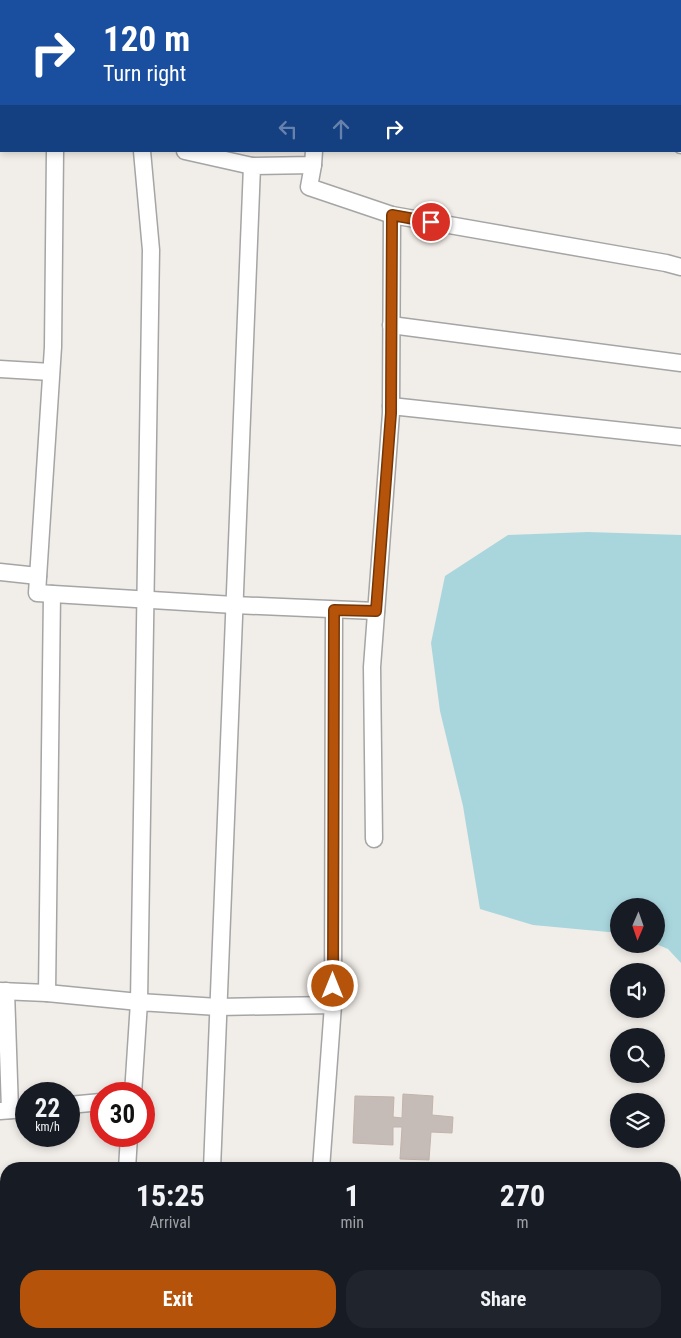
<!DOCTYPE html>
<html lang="en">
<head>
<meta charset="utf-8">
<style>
	body { margin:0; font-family:"Roboto Condensed",sans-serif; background:#20242c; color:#f1f3f6; height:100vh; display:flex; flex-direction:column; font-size:19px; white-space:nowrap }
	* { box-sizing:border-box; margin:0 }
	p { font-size:16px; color:#9ea1a6 }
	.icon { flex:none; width:28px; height:28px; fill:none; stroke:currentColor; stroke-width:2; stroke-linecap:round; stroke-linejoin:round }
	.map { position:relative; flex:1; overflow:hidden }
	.sheet { position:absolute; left:0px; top:1162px; width:681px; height:176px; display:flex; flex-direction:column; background:#171b24; border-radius:20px 20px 0 0; box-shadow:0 2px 8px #0003 }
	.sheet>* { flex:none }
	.hud { position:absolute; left:0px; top:0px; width:681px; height:152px; box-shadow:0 2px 8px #0003; background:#1a4fa0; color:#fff; overflow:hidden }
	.needle { width:32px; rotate:182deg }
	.buttons { position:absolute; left:610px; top:898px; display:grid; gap:10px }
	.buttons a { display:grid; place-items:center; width:55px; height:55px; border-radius:50%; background:#171b24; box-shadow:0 2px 8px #0003; font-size:25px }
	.speed { position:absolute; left:15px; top:1082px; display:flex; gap:10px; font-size:25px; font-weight:700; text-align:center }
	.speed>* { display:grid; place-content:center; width:65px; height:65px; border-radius:50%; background:#171b24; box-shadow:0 2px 8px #0003; line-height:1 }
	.speed small { font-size:12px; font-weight:400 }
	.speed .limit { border:8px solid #d22; background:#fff; color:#111 }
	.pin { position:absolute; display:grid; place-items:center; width:42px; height:42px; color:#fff; margin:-21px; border:2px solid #fff; border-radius:50%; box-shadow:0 1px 5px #0007 }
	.me { position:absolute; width:55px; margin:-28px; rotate:0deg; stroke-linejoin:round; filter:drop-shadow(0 0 4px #0008) }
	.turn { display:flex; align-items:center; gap:18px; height:105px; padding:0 20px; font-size:22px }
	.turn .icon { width:65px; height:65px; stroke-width:2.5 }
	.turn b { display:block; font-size:35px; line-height:42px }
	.lanes { display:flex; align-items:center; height:48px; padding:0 20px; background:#0003; justify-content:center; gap:25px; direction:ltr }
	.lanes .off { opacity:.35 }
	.eta { display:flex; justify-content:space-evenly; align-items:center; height:85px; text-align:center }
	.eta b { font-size:30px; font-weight:700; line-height:35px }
	.button { display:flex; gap:10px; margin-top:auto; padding:10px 20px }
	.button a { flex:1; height:58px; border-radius:20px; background:#b45309; color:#fff; font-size:20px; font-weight:700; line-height:58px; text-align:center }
	.button a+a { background:#20242c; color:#f1f3f6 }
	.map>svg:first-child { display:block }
</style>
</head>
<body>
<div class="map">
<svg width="681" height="1338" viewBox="0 0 681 1338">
	<rect width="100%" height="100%" fill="#f1ede8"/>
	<path fill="#a9d6dd" d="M588 532 681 535V963L668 949 656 944V906H619V933L533 925 480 909 463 806 440 711 431 643 445 576 508 535Z"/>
	<path fill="#c6bcb7" stroke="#c3b3aa" d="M403 1094 433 1096 432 1115 453 1117 452 1133 431 1132 429 1160 400 1159 402 1127H393V1145L353 1143 355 1096 394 1097 393 1117 402 1118Z"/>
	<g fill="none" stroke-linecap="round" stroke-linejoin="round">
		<g stroke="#a5a5a5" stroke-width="19">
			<g id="street">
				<path d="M401 0 406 1"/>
				<path d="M634 0 637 1"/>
				<path d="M71 1V0"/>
				<path d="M168 1V0"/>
				<path d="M333 1V0"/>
				<path d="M665 1 666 0"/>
				<path d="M680 20 681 21"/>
				<path d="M0 107H1"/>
				<path d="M680 144 681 145"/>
				<path d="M55 151 53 347 37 593 234 605 376 611"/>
				<path d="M185 151 252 166"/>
				<path d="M313 165 309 187 392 215 666 263 681 267"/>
				<path d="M391 325 681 363"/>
				<path d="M0 369 51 372"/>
				<path d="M391 406 681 437"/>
				<path d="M0 572 38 576"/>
				<path d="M374 839 372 667 391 413 392 215"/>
				<path d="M0 991 47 993 139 1002 151 250 142 151"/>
				<path d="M6 991 10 1110"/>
				<path d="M47 993 52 594"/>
				<path d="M133 1094 139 1002 218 1007 333 1005"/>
				<path d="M69 1105 101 1102"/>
				<path d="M0 1111 26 1109"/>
				<path d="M127 1169 129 1136"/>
				<path d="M212 1169 252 166 313 165 314 151"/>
				<path d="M321 1169 333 1005 334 610"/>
				<path d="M675 1202H681"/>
				<path d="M0 1205 6 1204"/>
				<path d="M119 1332 120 1338"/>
				<path d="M525 1338 534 1337"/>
			</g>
		</g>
		<use href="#street" stroke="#fff" stroke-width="16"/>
	</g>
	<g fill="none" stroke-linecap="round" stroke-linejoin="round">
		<g stroke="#753606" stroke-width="12">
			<path id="route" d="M333 986 334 610 376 611 391 413 392 215 431 222"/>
		</g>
		<use href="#route" stroke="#b45309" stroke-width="9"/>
	</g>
</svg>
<div class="buttons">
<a><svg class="needle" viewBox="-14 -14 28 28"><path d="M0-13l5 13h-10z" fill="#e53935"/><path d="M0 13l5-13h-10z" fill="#9ea1a6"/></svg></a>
<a><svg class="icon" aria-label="sound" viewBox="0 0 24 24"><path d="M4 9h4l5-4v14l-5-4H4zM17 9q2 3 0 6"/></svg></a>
<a><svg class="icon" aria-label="search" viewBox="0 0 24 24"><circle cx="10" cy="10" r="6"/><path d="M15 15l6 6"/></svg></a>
<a><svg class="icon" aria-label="layers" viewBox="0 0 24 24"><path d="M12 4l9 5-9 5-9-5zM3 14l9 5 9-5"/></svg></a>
</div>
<div class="speed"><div>22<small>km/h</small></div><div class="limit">30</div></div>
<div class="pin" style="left:431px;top:222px;background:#d93025"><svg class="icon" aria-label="arrive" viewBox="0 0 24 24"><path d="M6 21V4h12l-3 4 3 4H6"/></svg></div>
<svg class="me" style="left:333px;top:986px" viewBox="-20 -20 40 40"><circle r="17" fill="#b45309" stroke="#fff" stroke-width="3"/><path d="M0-11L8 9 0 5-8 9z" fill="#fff"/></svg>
<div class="hud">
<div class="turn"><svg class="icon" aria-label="right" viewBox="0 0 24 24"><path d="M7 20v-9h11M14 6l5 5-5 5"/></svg><div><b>120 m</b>Turn right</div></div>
<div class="lanes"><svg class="icon off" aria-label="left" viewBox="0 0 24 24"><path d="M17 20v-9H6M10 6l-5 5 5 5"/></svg><svg class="icon off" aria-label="ahead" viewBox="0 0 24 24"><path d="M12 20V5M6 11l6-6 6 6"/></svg><svg class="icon" aria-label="right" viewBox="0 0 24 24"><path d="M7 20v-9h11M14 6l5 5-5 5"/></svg></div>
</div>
<section class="sheet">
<div class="eta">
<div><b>15:25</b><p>Arrival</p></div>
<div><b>1</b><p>min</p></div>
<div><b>270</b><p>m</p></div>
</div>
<div class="button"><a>Exit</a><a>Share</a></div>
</section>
</div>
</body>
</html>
